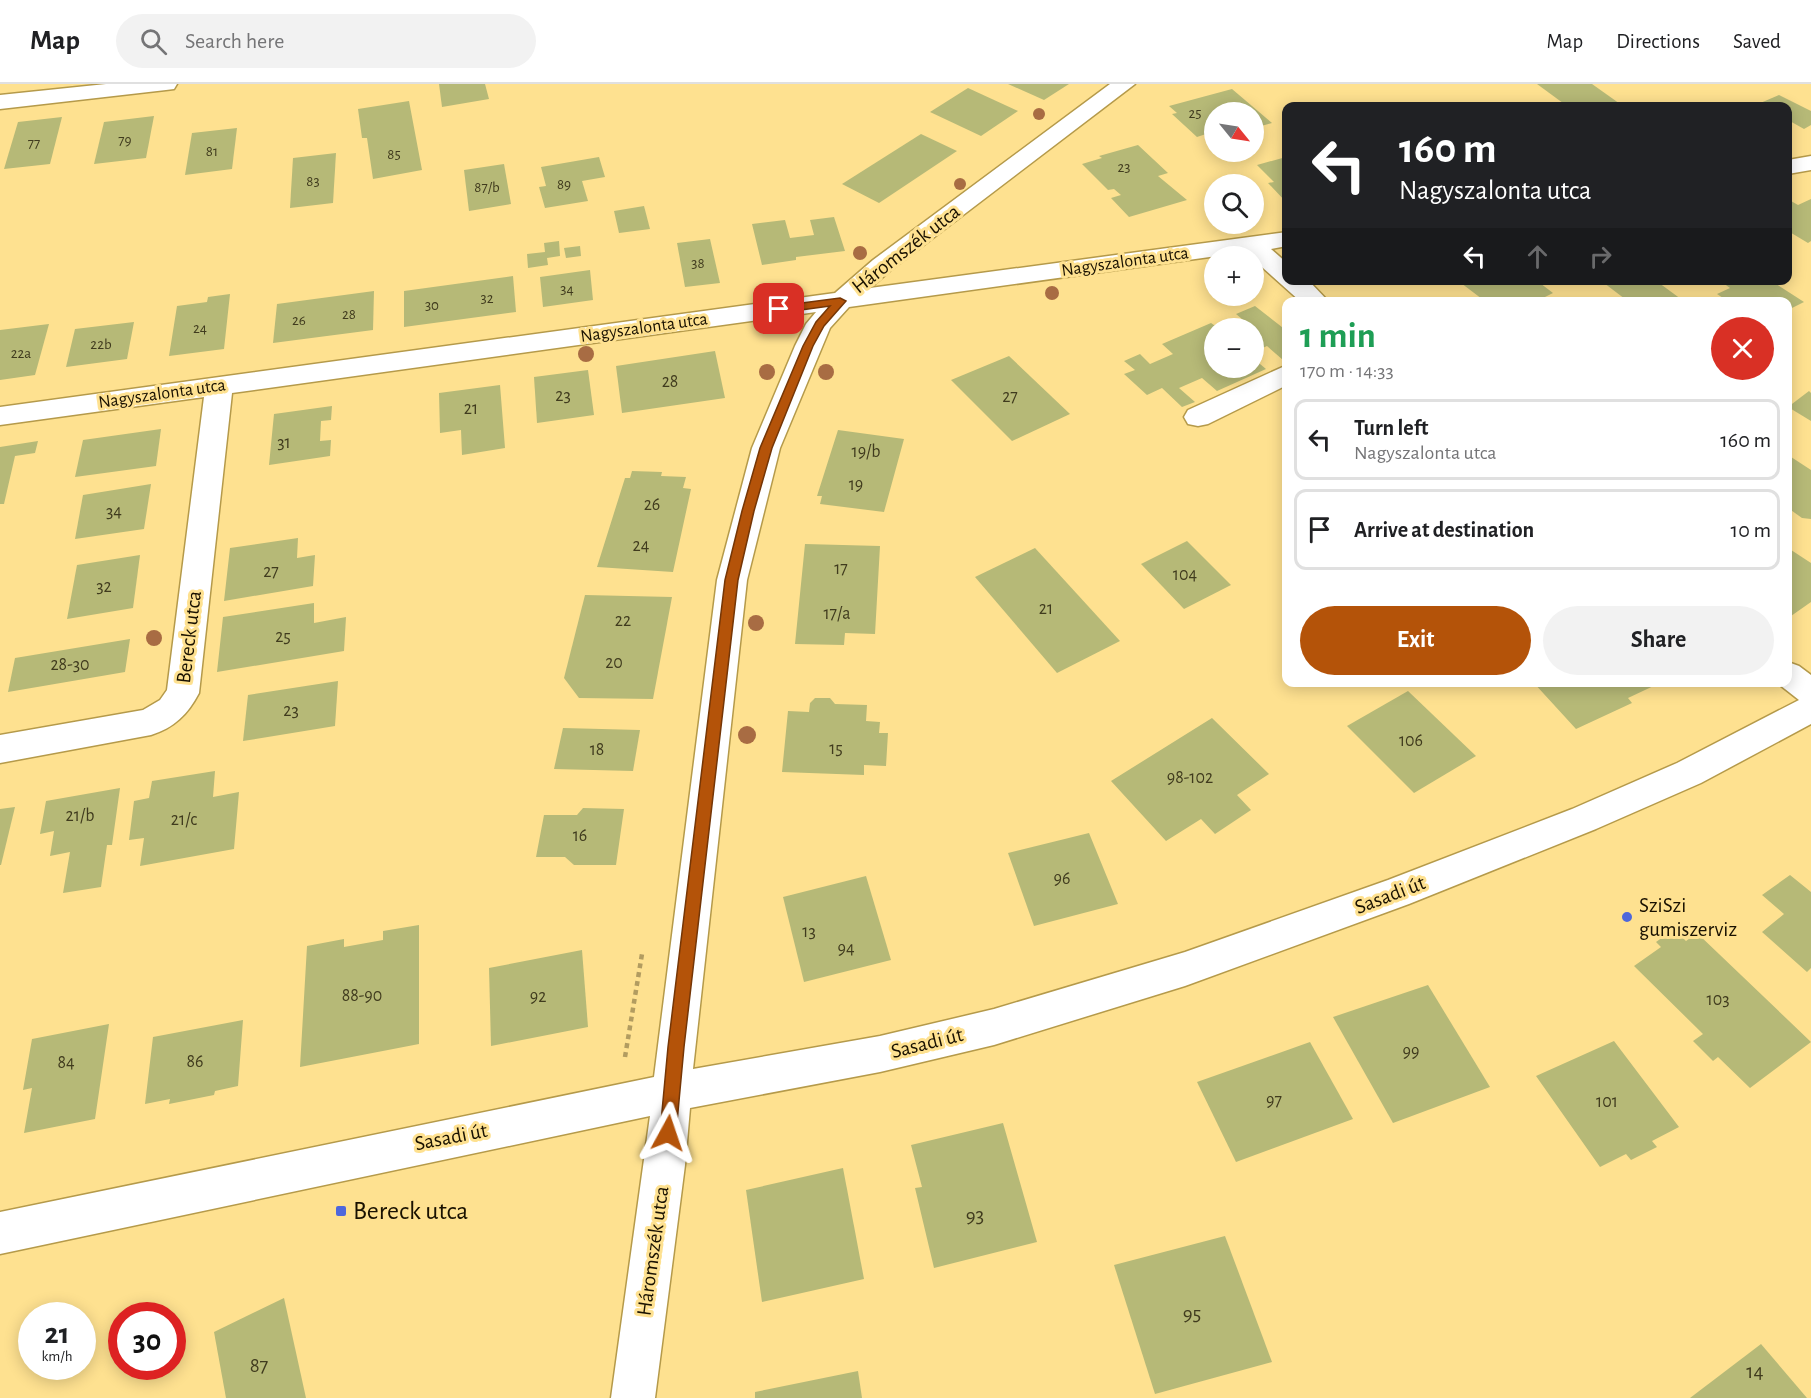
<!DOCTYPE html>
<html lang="en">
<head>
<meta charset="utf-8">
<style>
	body { margin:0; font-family:"Alegreya Sans",sans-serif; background:#f2f2f2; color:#202124; height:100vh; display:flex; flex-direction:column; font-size:22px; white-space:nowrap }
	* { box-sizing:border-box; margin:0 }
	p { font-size:20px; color:#757577 }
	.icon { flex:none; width:33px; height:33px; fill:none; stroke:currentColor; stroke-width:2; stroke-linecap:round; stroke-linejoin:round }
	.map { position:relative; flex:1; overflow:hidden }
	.side { position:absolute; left:1282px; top:213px; width:510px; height:390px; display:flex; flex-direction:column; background:#fff; border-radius:12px; box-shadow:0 3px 15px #0003 }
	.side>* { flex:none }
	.top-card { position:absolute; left:1282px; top:18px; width:510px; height:183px; border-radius:12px; box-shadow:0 3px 15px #0003; background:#202124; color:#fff; overflow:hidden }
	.needle { width:39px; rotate:120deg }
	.tools { position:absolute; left:1204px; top:18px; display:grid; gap:12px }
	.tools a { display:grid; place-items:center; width:60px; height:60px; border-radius:50%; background:#fff; box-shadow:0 3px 15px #0003; font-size:30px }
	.speed { position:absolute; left:18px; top:1218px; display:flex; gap:12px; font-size:30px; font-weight:700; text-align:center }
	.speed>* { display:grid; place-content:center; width:78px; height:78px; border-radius:50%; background:#fff; box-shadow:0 3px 15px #0003; line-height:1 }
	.speed small { font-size:15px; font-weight:400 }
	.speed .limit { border:9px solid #d22; background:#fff; color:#111 }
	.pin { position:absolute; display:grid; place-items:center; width:51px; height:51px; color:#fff; margin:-26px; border-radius:12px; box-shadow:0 3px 9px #0006 }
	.me { position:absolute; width:66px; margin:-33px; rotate:5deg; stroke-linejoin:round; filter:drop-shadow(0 0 4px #0008) }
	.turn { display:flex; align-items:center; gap:21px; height:126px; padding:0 18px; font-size:27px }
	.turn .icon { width:78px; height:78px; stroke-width:2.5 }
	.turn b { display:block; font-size:42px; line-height:51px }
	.lanes { display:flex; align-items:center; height:57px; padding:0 18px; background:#0003; justify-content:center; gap:30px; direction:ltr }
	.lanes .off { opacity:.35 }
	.round { display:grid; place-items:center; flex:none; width:63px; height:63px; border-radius:32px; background:#f2f2f2 }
	.overview { display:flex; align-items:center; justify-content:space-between; height:102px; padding:0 18px }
	h1 { font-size:36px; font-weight:700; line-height:45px; color:#1e9e55 }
	.button { display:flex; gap:12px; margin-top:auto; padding:12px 18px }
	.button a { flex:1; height:69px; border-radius:36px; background:#b45309; color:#fff; font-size:24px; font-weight:700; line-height:69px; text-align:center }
	.button a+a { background:#f2f2f2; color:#202124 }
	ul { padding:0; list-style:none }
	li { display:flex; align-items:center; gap:18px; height:81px; margin:0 12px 9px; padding:0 6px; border:3px solid #e0e0e0; border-radius:12px }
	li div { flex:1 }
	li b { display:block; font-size:22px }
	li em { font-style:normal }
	header { display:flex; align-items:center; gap:36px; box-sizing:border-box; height:84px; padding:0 30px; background:#fff; border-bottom:2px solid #e0e0e0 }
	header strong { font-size:28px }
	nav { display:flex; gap:33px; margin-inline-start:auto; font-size:21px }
	.search { width:420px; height:54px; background:#f2f2f2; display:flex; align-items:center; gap:15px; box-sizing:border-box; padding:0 21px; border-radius:33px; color:#757577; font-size:22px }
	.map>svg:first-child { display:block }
</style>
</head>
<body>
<header>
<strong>Map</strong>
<div class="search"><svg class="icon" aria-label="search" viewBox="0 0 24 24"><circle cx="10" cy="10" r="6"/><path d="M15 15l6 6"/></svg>Search here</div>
<nav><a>Map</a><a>Directions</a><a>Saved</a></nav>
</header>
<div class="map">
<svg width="1811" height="1314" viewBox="0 0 1811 1314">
	<rect width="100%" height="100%" fill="#fee190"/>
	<g fill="#b6b977">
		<path d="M439 0H485L489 15 442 23Z"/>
		<path d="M1008 0H1069L1044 16Z"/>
		<path d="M1537 0H1592L1623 22H1567Z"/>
		<path d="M968 4 1018 27 981 52 930 28Z"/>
		<path d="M1232 5 1272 39 1254 44V28H1215V47L1197 53 1172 30 1177 29 1169 22Z"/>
		<path d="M1779 11 1811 27V41L1804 45 1788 36V22H1762L1758 20Z"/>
		<path d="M409 17 422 86 373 95 367 54H362L358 25Z"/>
		<path d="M154 32 146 74 94 80 104 38Z"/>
		<path d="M62 33 50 80 4 85 18 38Z"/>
		<path d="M237 44 232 85 185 91 192 49Z"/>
		<path d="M921 50 957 67 879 119 842 100Z"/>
		<path d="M1138 61 1168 89 1158 92 1187 116 1129 133 1111 114 1121 111 1114 105 1108 106 1082 80 1102 74 1099 72Z"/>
		<path d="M336 69 333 119 290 124 293 74Z"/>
		<path d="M599 73 605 93 582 97 588 117 545 124 539 103 546 102 541 83Z"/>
		<path d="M1286 73 1287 74V119L1268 99 1274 98 1257 81Z"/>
		<path d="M504 80 511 120 469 127 464 86Z"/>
		<path d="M1811 115V157L1808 159 1788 147V119L1791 117 1798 121Z"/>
		<path d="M644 122 650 145 619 149 614 127Z"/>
		<path d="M834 133 845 167 796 173V176L762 181 752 140 785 136 790 154 814 151 810 136Z"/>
		<path d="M710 155 720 199 685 203 677 159Z"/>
		<path d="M559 157 560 172 547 174 548 181 528 184 527 170 545 168 544 159Z"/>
		<path d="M580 162 581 172 566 174 564 164Z"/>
		<path d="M590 186 593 216 543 223 540 193Z"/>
		<path d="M513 192 516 228 404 243V207Z"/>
		<path d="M1457 196H1536L1553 209 1535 218 1522 215 1517 218H1486Z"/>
		<path d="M1600 196H1655L1685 218H1629Z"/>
		<path d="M1719 196H1770L1804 218 1788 226V218H1729L1717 210 1730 204Z"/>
		<path d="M374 207 373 246 273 259 277 220Z"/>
		<path d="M230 210 224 265 169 272 177 222 207 218 208 213Z"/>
		<path d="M1255 222 1287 247V250L1283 252 1287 255V274L1283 276 1267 262 1254 268V244H1238L1248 240 1236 230Z"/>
		<path d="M134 238 127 275 66 283 75 245Z"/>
		<path d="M1211 239 1218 244H1215V284H1254V275L1266 285 1217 307 1202 294 1179 304 1195 318 1182 323 1162 304 1147 311 1124 290 1135 286 1124 277 1140 270 1150 280 1173 270 1162 260Z"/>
		<path d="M49 240 35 291 0 296V246Z"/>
		<path d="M715 267 725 314 622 329 616 282Z"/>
		<path d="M1009 272 1070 330 1012 357 951 296Z"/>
		<path d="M588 286 594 331 537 339 534 293Z"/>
		<path d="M500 301 505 364 462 371 461 346 440 349 439 309Z"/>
		<path d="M1809 307 1811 309V337L1788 323Z"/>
		<path d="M332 322 331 336 321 337 320 357 331 356 330 372 269 381 274 330Z"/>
		<path d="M161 345 156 382 75 393 83 356Z"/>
		<path d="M838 346 904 355 884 428 820 420 822 412H817Z"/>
		<path d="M38 357 35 369 15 372 4 420H0V363Z"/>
		<path d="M1788 371 1811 386V435L1802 434 1788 424Z"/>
		<path d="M632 387 662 388 661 392 686 393 683 404 691 405 673 488 597 483 625 394H630Z"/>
		<path d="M151 400 144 445 75 455 83 411Z"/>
		<path d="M298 454 297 474 315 471 313 502 224 517 230 464Z"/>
		<path d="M1187 457 1231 501 1184 525 1141 480Z"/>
		<path d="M805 460 880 462 875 550 845 549 844 561 795 560Z"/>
		<path d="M1035 464 1120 557 1057 589 975 493Z"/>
		<path d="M1788 464 1811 479V518L1791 532 1788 530Z"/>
		<path d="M140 471 133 524 67 535 77 481Z"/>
		<path d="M585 511 672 513 653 615 579 614 564 594Z"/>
		<path d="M314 519V539L346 533 344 567 217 588 223 533Z"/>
		<path d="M130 555 125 588 8 608 15 574Z"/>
		<path d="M338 597 335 642 243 657 248 611Z"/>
		<path d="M1533 598H1662L1628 614 1632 619 1576 645Z"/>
		<path d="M1408 607 1476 672 1414 709 1347 642Z"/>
		<path d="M815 614H830L835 620 867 621 866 637 880 638 879 649H888L886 682 864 681V691L782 688 788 627 809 628 810 619Z"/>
		<path d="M1212 634 1269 690 1237 711 1251 726 1215 750 1201 735 1166 757 1111 697Z"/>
		<path d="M563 644 640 646 633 687 554 685Z"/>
		<path d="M215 687 213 713 239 708 234 765 140 782 144 754 129 756 134 717 149 714 152 697Z"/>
		<path d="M120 704 112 761H107L101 803 63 809 70 768 50 772 54 747 40 750 46 717Z"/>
		<path d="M15 723 1 781H0V725Z"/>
		<path d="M583 724 624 725 616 781H574L565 773H536L544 731H577Z"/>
		<path d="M1089 749 1118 820 1034 842 1008 769Z"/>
		<path d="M1790 791 1811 808V884L1807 888 1762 848 1784 830 1762 811Z"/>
		<path d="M866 792 891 876 804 898 783 813Z"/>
		<path d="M419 841V960L300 983 307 862 344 855V863L383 856V847Z"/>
		<path d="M1674 845 1686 857 1697 849 1811 958 1750 1004 1718 973 1713 977 1693 957 1703 950 1634 882 1661 863 1656 858Z"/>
		<path d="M582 866 588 943 491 962 489 884Z"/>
		<path d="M1428 901 1490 1003 1393 1039 1333 933Z"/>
		<path d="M243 936 238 1002 215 1007 214 1011 169 1020 170 1015 145 1020 153 953Z"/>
		<path d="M109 940 95 1035 24 1049 32 1004 23 1006 32 955Z"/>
		<path d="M1614 957 1679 1043 1652 1057 1657 1063 1631 1076 1626 1070 1600 1083 1536 992Z"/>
		<path d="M1310 958 1353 1035 1236 1078 1197 998Z"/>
		<path d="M1003 1039 1037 1158 934 1184 915 1104 922 1103 911 1061Z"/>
		<path d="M843 1084 864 1195 762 1218 746 1106Z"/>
		<path d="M1225 1152 1272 1278 1155 1310 1114 1181Z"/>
		<path d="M284 1214 306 1314H226L214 1248Z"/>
		<path d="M1761 1260 1807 1314H1690Z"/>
		<path d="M858 1287 862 1314H755V1308Z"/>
	</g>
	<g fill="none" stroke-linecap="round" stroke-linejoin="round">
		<g stroke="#b59a4a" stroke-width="3">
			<g id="minor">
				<path d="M106 0H177L174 5 166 6 0 25V11Z"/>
				<path d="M1110 0H1135L891 186 870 204 1287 148V162L1271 165 1287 179V196H1308L1329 218H1301L1254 176V172L1246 168 849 223 830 244 780 364 747 496 693 985 880 952 994 925 1185 868 1388 796 1572 725 1677 679 1799 616 1776 598H1788V578L1799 582 1811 591V640L1701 699 1596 745 1409 820 1185 902 994 961 880 988 690 1024 685 1081 655 1314H611L650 1032 0 1170V1128L654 993 717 496 752 364 795 262 806 240 816 228 232 309 199 609C188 630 174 644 151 651L0 679V651L143 626 160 616 167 606 204 313 0 341V323L835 209 873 176Z"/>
				<path d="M1811 72V86L1788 90V76Z"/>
				<path d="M1287 281V301L1208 340 1198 342 1188 340 1184 333 1188 326Z"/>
			</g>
		</g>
		<path stroke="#b29c60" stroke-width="4.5" stroke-dasharray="5 4" stroke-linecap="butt" d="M625 973 642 870"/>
		<use href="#minor" fill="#fff" fill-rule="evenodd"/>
	</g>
	<g fill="#a86c43">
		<circle cx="1039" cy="30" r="6"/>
		<circle cx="960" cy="100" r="6"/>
		<circle cx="860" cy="169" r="7"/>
		<circle cx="1052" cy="209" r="7"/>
		<circle cx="586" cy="270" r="8"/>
		<circle cx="767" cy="288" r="8"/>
		<circle cx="826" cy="288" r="8"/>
		<circle cx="756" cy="539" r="8"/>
		<circle cx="154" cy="554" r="8"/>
		<circle cx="747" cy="651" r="9"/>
	</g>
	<path fill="#b45309" stroke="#753606" stroke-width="1.5" d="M840 214 846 217 824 242 813 262 772 364 754 427 738 496 684 963 676 1049 674 1055 668 1057 662 1055 660 1049 668 963 725 496 742 427 760 364 803 262 816 238 830 222 779 229 774 225 779 222Z"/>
	<g fill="#4e67db" stroke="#fee190" stroke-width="2">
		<circle cx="1627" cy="833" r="6"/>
		<rect x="335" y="1121" width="12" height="12" rx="3"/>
	</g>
	<g text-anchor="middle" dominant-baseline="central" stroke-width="6" stroke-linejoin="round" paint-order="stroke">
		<g font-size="15" fill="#403b1e">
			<text x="1195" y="29">25</text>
			<text x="125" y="56">79</text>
			<text x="34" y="59">77</text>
			<text x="212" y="67">81</text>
			<text x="394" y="70">85</text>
			<text x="1124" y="83">23</text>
			<text x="313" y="97">83</text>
			<text x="564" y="100">89</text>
			<text x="487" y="103">87/b</text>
			<text x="698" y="179">38</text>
			<text x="567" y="205">34</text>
			<text x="487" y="214">32</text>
			<text x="432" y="221">30</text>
			<text x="349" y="230">28</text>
			<text x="299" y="236">26</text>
			<text x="200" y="244">24</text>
			<text x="101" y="260">22b</text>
			<text x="21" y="269">22a</text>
		</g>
		<g font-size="18" fill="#191100" stroke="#fee190">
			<text transform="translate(1125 178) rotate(-8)">Nagyszalonta utca</text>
			<text transform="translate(644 244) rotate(-8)">Nagyszalonta utca</text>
			<text transform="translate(162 310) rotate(-8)">Nagyszalonta utca</text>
		</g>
		<g font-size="18" fill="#403b1e">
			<text x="670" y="298">28</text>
			<text x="563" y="312">23</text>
			<text x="1010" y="313">27</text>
			<text x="471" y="325">21</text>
			<text x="284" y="359">31</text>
			<text x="866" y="368">19/b</text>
			<text x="856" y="401">19</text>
			<text x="652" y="421">26</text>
			<text x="114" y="428">34</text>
			<text x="641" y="462">24</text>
			<text x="841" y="485">17</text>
			<text x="271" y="488">27</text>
			<text x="1185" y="491">104</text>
			<text x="104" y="503">32</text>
			<text x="1046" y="525">21</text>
			<text x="837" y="530">17/a</text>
			<text x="623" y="537">22</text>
			<text x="283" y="553">25</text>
			<text x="614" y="579">20</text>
			<text x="70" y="581">28-30</text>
			<text x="291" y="627">23</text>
			<text x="1411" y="657">106</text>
			<text x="836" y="665">15</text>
			<text x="597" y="666">18</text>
			<text x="1190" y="694">98-102</text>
			<text x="80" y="732">21/b</text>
			<text x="184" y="736">21/c</text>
			<text x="580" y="752">16</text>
			<text x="1062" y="795">96</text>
			<text x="809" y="848">13</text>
			<text x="846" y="865">94</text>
			<text x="362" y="912">88-90</text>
			<text x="538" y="913">92</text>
			<text x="1718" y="916">103</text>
			<text x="1411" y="968">99</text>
			<text x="195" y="978">86</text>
			<text x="66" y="979">84</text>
			<text x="1274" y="1017">97</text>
			<text x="1607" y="1018">101</text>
		</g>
		<g font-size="21" fill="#191100" stroke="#fee190">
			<text transform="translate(906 165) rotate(-38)">Háromszék utca</text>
			<text transform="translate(189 553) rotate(-83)">Bereck utca</text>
			<text transform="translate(1390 811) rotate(-21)">Sasadi út</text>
			<text transform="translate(927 959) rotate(-14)">Sasadi út</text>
			<text transform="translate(451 1053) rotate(-11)">Sasadi út</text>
			<text transform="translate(653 1167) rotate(-82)">Háromszék utca</text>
		</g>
		<g font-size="21" fill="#191100" stroke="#fee190" text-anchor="start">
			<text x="1639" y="821">SziSzi<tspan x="1639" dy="24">gumiszerviz</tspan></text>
		</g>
		<g font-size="21" fill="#403b1e">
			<text x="975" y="1131">93</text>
			<text x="1192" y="1229">95</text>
			<text x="259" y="1281">87</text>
			<text x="1755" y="1287">14</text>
		</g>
		<g font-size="26" fill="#191100" stroke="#fee190" text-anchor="start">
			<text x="353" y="1127">Bereck utca</text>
		</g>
	</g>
</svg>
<div class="tools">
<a><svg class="needle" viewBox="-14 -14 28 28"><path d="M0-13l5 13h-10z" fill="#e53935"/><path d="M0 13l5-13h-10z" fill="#757577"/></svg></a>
<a><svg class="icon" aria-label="search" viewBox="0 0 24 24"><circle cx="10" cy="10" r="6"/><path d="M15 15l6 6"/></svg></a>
<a>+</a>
<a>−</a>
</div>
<div class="speed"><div>21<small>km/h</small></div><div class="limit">30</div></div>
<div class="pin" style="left:779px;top:225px;background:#d93025"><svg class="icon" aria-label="arrive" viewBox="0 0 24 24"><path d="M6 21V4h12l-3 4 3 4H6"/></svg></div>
<svg class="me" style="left:668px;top:1049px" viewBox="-20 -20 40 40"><path d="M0-17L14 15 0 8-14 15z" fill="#b45309" stroke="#fff" stroke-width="4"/></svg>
<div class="top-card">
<div class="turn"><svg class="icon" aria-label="left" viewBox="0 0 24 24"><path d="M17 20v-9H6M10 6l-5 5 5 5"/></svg><div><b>160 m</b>Nagyszalonta utca</div></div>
<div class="lanes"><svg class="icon" aria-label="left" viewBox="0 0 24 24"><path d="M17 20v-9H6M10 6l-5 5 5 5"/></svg><svg class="icon off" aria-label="ahead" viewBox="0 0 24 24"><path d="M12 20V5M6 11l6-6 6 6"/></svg><svg class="icon off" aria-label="right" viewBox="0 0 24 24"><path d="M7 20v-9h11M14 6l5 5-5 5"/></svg></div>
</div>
<section class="side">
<div class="overview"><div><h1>1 min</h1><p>170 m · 14:33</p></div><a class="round" style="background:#d93025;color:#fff"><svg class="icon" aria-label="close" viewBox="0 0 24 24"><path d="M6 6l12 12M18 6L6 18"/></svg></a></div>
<ul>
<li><svg class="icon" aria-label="left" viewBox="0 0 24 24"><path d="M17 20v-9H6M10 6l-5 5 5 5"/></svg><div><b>Turn left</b><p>Nagyszalonta utca</p></div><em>160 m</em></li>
<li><svg class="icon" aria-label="arrive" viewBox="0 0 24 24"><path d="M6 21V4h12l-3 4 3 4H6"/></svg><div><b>Arrive at destination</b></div><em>10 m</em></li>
</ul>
<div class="button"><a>Exit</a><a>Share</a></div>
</section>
</div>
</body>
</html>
